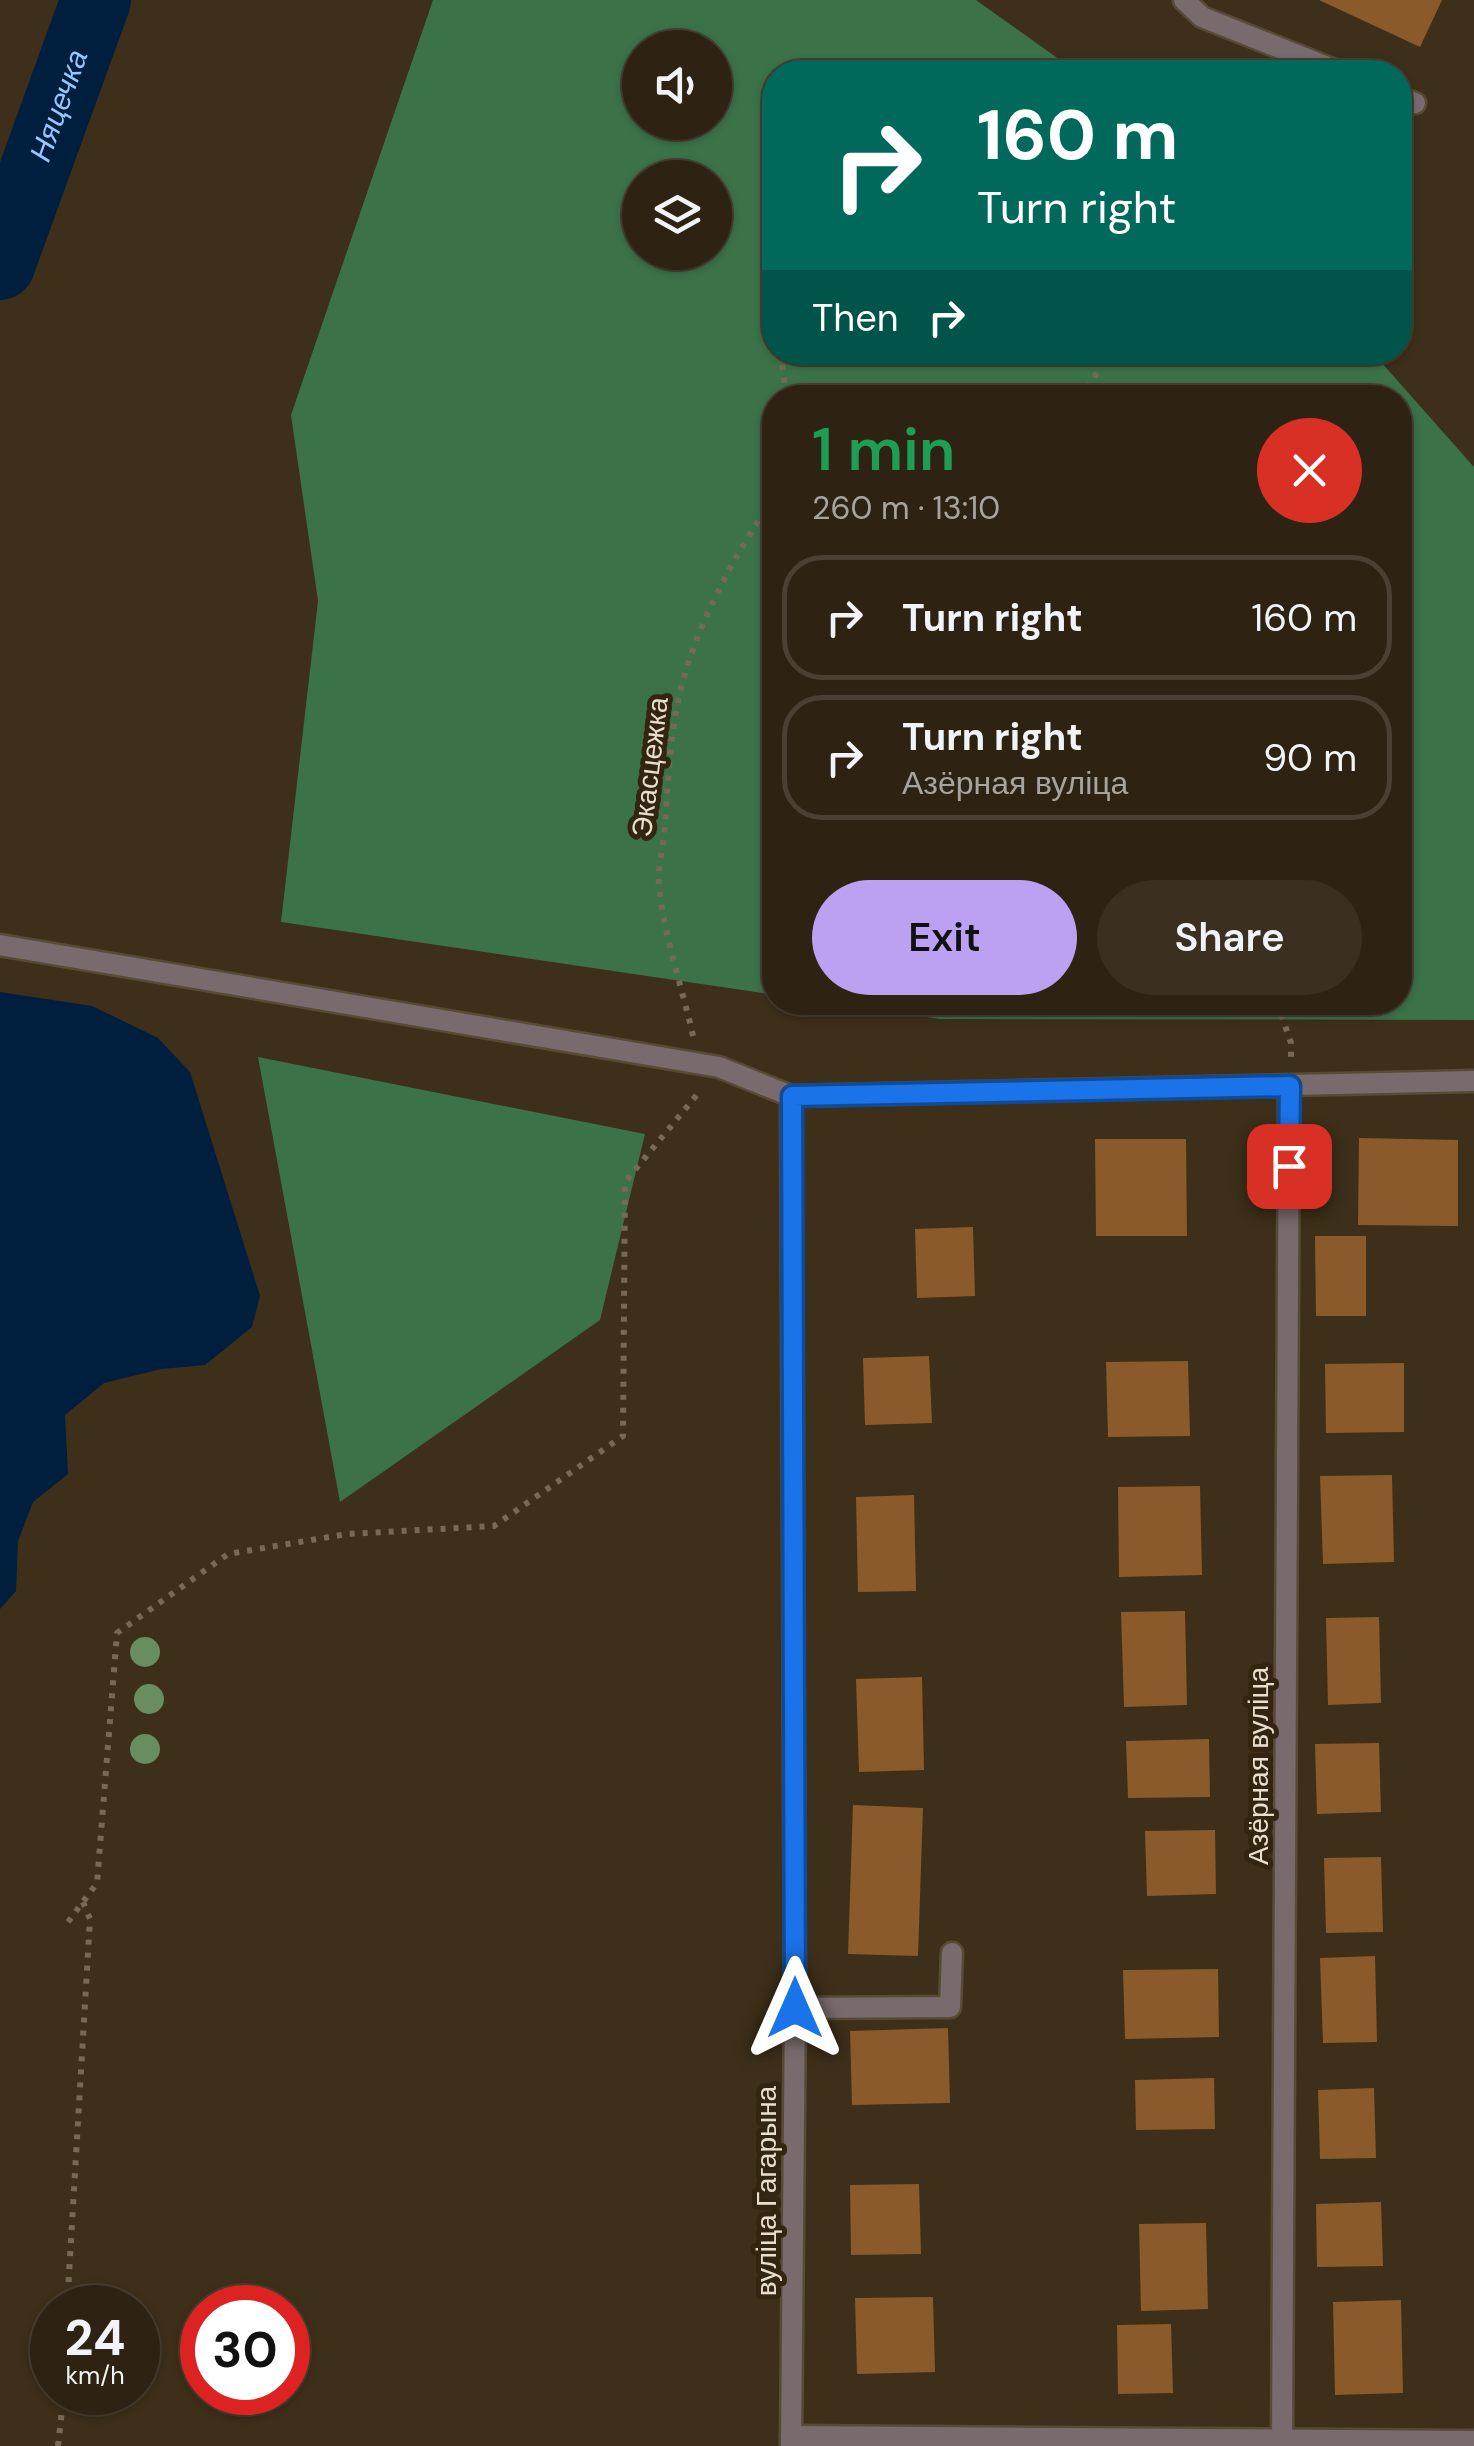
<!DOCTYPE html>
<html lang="en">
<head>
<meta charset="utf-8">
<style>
	body { margin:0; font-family:"DM Sans",sans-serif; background:#3a2f21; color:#f1f3f6; height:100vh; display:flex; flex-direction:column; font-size:38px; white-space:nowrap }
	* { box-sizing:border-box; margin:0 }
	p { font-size:32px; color:#a7a4a0 }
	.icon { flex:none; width:55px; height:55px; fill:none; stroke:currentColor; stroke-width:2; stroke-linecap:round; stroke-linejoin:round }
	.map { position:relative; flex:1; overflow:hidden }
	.details { position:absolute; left:762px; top:385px; width:650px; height:630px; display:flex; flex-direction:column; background:#2e2313; border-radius:40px; box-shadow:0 2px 8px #0004,0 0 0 2px #494033 }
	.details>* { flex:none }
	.hud { position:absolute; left:762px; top:60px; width:650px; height:305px; border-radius:40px; box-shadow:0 2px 8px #0004,0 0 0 2px #494033; background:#00695c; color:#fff; overflow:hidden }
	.buttons { position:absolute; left:622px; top:30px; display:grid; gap:20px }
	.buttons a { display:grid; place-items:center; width:110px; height:110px; border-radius:50%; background:#2e2313; box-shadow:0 2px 8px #0004,0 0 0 2px #494033; font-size:50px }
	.speed { position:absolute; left:30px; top:2285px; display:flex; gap:20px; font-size:50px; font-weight:700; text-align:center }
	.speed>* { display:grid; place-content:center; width:130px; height:130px; border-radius:50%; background:#2e2313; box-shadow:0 2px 8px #0004,0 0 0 2px #494033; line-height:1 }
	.speed small { font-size:25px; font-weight:400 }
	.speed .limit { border:15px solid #d22; background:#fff; color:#111 }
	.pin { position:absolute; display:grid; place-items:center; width:85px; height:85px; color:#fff; margin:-42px; border-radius:20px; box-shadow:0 5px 15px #0006 }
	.me { position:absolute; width:110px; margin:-55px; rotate:0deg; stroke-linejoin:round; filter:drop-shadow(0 0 8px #0008) }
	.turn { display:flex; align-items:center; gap:35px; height:210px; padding:0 50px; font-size:45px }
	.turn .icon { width:130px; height:130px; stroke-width:2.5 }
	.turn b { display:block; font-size:70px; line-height:85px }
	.then { display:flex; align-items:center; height:95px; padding:0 50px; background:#0003; gap:20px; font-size:38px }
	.round { display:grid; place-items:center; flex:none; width:105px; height:105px; border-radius:52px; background:#3a2f21 }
	.overview { display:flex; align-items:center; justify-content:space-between; height:170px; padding:0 50px }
	h1 { font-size:60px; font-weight:600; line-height:75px; color:#1e9e55 }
	.cta { display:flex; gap:20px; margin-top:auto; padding:20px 50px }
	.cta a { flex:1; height:115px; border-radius:60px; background:#bca0f2; color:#111; font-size:40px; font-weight:600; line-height:115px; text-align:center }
	.cta a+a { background:#3a2f21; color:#f1f3f6 }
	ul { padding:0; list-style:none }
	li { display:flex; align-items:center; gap:30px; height:125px; margin:0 20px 15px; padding:0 30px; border:5px solid #494033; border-radius:40px }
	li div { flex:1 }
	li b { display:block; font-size:38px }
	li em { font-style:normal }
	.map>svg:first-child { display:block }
</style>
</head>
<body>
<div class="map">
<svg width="1474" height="2446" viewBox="0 0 1474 2446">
	<rect width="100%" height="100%" fill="#3d2f19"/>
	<g fill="#3b7248" fill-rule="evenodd">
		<path d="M433 0H976L1077 72H775V352L1373 353 1474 467V1020L940 1019 829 1003 1400 1002V398H775V995L281 922 318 601 291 415ZM640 48H715V122H640ZM640 178H715V252H640Z"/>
		<path d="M258 1057 645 1134 600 1320 340 1502Z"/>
	</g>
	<path fill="#001e3e" d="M0 992 92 1006 158 1038 190 1072 260 1296 252 1327 205 1365 161 1369 104 1383 65 1415 68 1474 33 1502 18 1541 16 1591 0 1609Z"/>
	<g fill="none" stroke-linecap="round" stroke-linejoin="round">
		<path stroke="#001e3e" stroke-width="70" id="s1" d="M0 265 96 0"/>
	</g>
	<g fill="#8b5a2b">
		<path d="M1319 0H1442L1420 47Z"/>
		<path d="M1359 1138 1458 1140V1226L1358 1225Z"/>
		<path d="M1095 1139H1186L1187 1236H1096Z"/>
		<path d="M973 1227 975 1296 917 1298 915 1229Z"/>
		<path d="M1315 1236H1366V1316H1316Z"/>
		<path d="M929 1356 932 1423 865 1425 863 1358Z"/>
		<path d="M1188 1361 1190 1436 1108 1437 1106 1362Z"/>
		<path d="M1404 1363V1432L1326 1433 1325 1364Z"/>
		<path d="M1392 1475 1394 1562 1323 1564 1320 1476Z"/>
		<path d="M1200 1486 1202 1575 1119 1577 1118 1487Z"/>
		<path d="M914 1495 916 1591 858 1592 856 1497Z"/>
		<path d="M1185 1611 1187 1705 1124 1707 1121 1612Z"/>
		<path d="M1379 1617 1381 1703 1328 1705 1326 1618Z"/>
		<path d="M922 1677 924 1770 859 1772 856 1679Z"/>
		<path d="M1209 1739 1210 1797 1128 1798 1126 1741Z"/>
		<path d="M1379 1743 1381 1812 1317 1814 1315 1744Z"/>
		<path d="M853 1805 923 1808 918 1956 848 1954Z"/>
		<path d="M1215 1830 1216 1894 1147 1896 1145 1831Z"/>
		<path d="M1381 1857 1383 1932 1326 1933 1324 1858Z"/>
		<path d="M1375 1956 1377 2042 1323 2043 1320 1958Z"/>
		<path d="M1218 1969 1219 2037 1125 2039 1123 1970Z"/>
		<path d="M948 2028 950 2103 852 2105 850 2031Z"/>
		<path d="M1214 2078 1215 2129 1136 2130 1135 2080Z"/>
		<path d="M1374 2088 1376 2158 1320 2159 1318 2090Z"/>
		<path d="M919 2184 921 2254 851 2255 850 2185Z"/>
		<path d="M1381 2202 1383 2266 1317 2267 1316 2204Z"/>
		<path d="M1206 2223 1208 2309 1141 2311 1139 2224Z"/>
		<path d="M933 2297 935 2372 857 2374 855 2298Z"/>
		<path d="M1401 2300 1403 2393 1335 2395 1333 2302Z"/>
		<path d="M1171 2324 1173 2393 1118 2394 1117 2325Z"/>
	</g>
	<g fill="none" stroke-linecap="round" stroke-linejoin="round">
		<g stroke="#584b36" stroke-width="25">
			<g id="lane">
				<path d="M1184 0 1202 17 1340 72"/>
				<path d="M1400 97 1415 103"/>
				<path d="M795 2008 950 2007 952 1953"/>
				<path d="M791 2436 1474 2441"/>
			</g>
		</g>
		<g stroke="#584b36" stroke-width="25">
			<g id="street">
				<path d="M0 945 719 1067 791 1096 1474 1081"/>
				<path d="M791 2446 795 2008 791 1096"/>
				<path d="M1282 2446 1289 1086"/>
			</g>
		</g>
		<g stroke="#766a57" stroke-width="6" stroke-dasharray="5 8" stroke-linecap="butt">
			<path d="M780 352 787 398"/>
			<path d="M1079 398 1112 352"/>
			<path d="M1277 1002 1291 1043V1059"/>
			<path d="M693 1036C682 986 664 937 659 886 657 867 664 845 665 826 668 780 670 733 681 688 699 619 735 554 775 496"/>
			<path d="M68 1922 97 1883 117 1633 228 1554 347 1534 494 1526 623 1436 625 1182 700 1091"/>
			<path d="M67 2308 90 1919 83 1902"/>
			<path d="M58 2446 64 2392"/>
		</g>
		<use href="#lane" stroke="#796b6d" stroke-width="20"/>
		<use href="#street" stroke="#796b6d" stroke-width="20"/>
	</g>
	<g fill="#678d60">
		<circle cx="145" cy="1652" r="15"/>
		<circle cx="149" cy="1699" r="15"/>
		<circle cx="145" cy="1749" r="15"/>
	</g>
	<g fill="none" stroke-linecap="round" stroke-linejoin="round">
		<g stroke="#114b97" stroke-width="25">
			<path id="route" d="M795 2008 792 1096 1290 1086 1289 1166"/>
		</g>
		<use href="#route" stroke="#1a73e8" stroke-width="18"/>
	</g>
	<g text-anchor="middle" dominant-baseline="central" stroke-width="10" stroke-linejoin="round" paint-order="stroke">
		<g font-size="28" fill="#e8dfd1" stroke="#33250f">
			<text transform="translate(650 767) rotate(-83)">Экасцежка</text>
			<text transform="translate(1258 1766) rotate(-90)">Азёрная вуліца</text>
			<text transform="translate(766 2191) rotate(-90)">вуліца Гагарына</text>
		</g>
		<g font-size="30" font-style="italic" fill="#95c6ff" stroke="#33250f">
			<text stroke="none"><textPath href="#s1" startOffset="170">Няцечка</textPath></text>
		</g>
	</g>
</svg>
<div class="buttons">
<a><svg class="icon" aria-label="sound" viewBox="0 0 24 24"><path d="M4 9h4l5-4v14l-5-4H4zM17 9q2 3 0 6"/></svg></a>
<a><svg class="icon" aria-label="layers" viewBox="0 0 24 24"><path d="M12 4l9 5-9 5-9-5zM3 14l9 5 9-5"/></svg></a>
</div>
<div class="speed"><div>24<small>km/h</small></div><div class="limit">30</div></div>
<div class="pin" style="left:1289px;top:1166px;background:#d93025"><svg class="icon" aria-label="arrive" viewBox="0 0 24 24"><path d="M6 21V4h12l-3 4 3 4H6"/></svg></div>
<svg class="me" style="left:795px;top:2008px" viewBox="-20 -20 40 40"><path d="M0-17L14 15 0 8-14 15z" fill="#1a73e8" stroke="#fff" stroke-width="4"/></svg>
<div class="hud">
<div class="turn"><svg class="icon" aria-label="right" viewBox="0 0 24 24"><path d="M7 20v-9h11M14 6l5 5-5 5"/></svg><div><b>160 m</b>Turn right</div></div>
<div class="then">Then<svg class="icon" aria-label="right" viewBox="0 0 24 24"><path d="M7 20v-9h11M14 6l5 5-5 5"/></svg></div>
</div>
<section class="details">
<div class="overview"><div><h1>1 min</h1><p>260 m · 13:10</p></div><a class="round" style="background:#d93025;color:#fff"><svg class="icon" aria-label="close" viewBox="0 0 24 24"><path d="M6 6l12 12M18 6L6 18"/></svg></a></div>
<ul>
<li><svg class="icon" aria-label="right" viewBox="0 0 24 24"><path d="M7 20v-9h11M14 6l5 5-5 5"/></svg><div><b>Turn right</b></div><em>160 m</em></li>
<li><svg class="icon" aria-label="right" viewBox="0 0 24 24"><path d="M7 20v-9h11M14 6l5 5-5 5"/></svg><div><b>Turn right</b><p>Азёрная вуліца</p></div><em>90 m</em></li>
</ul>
<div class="cta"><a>Exit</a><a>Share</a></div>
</section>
</div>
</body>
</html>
